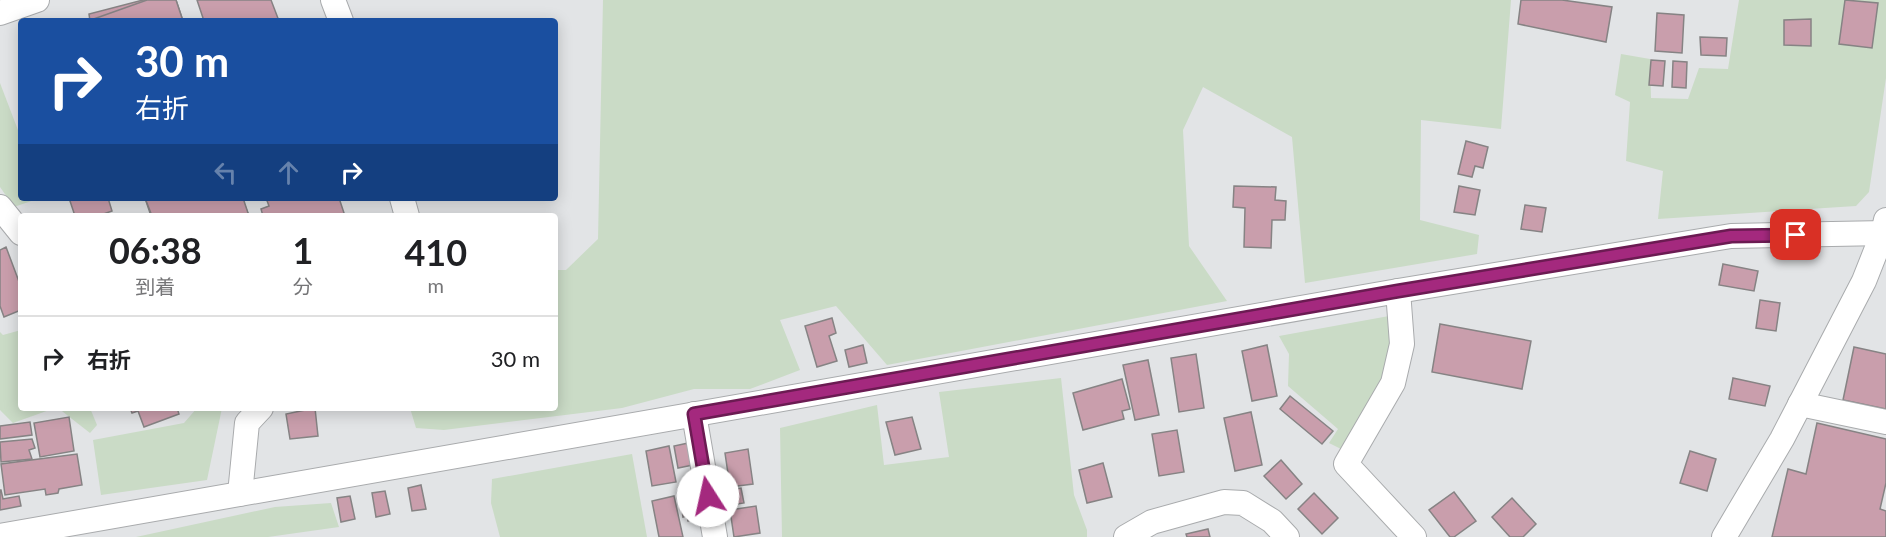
<!DOCTYPE html>
<html lang="ja">
<head>
<meta charset="utf-8">
<style>
	body { margin:0; font-family:Lato,"Noto Sans JP",sans-serif; background:#f6f6f6; color:#202124; height:100vh; display:flex; flex-direction:column; font-size:22px; white-space:nowrap }
	* { box-sizing:border-box; margin:0 }
	p { font-size:20px; color:#757577 }
	.icon { flex:none; width:33px; height:33px; fill:none; stroke:currentColor; stroke-width:2; stroke-linecap:round; stroke-linejoin:round }
	.map { position:relative; flex:1; overflow:hidden }
	.panel { position:absolute; left:18px; top:213px; width:540px; height:198px; display:flex; flex-direction:column; background:#fff; border-radius:6px; box-shadow:0 3px 15px #0003 }
	.panel>* { flex:none }
	.guide { position:absolute; left:18px; top:18px; width:540px; height:183px; border-radius:6px; box-shadow:0 3px 15px #0003; background:#1a4fa0; color:#fff; overflow:hidden }
	.pin { position:absolute; display:grid; place-items:center; width:51px; height:51px; color:#fff; margin:-26px; border-radius:12px; box-shadow:0 3px 9px #0006 }
	.me { position:absolute; width:66px; margin:-33px; rotate:350deg; stroke-linejoin:round; filter:drop-shadow(0 0 4px #0008) }
	.turn { display:flex; align-items:center; gap:21px; height:126px; padding:0 18px; font-size:27px }
	.turn .icon { width:78px; height:78px; stroke-width:2.5 }
	.turn b { display:block; font-size:42px; line-height:51px }
	.lanes { display:flex; align-items:center; height:57px; padding:0 18px; background:#0003; justify-content:center; gap:30px; direction:ltr }
	.lanes .off { opacity:.35 }
	.eta { display:flex; justify-content:space-evenly; align-items:center; height:102px; text-align:center }
	.eta b { font-size:36px; font-weight:700; line-height:42px }
	ul { padding:0; list-style:none }
	li { display:flex; align-items:center; gap:18px; height:84px; padding:0 18px; border-top:2px solid #e0e0e0 }
	li div { flex:1 }
	li b { display:block; font-size:22px }
	li em { font-style:normal }
	.map>svg:first-child { display:block }
</style>
</head>
<body>
<div class="map">
<svg width="1886" height="537" viewBox="0 0 1886 537">
	<rect width="100%" height="100%" fill="#e2e4e6"/>
	<g fill="#cadbc6">
		<path d="M603 0H1511L1501 129 1421 120 1420 220 1479 235 1477 254 1305 283 1292 137 1203 87 1183 130 1189 246 1227 301 887 365 836 306 780 320 800 370 750 389H694L622 408 444 430 416 428 410 408H555V270H566L598 239Z"/>
		<path d="M1739 0H1886V78L1869 192 1856 206 1658 219 1663 171 1626 161 1630 102 1615 95 1621 54 1650 59 1651 98 1688 99 1699 68 1728 69Z"/>
		<path d="M0 83 21 138V198H40L14 207 0 187Z"/>
		<path d="M1389 316 1390 351 1380 385 1341 449 1329 443 1338 429 1288 386 1289 354 1279 336Z"/>
		<path d="M21 330V408H55L13 423 0 410V332L3 335Z"/>
		<path d="M1061 378 1074 495 1087 530V537H782L780 428 877 405 884 465 949 457 939 392Z"/>
		<path d="M58 408H90L97 425 90 433Z"/>
		<path d="M197 408H222L207 480 101 495 93 440 184 423Z"/>
		<path d="M632 454 647 537H500L491 503 492 479Z"/>
		<path d="M331 503 339 527 268 537H136L275 507Z"/>
	</g>
	<g fill="#c99eac" stroke="#868384" stroke-width="1.5">
		<path d="M143 0H176L183 21H90L89 14Z"/>
		<path d="M147 0H176L183 21H88Z"/>
		<path d="M197 0H271L279 21H204Z"/>
		<path d="M1521 0H1562L1612 7 1606 42 1518 24Z"/>
		<path d="M1845 0 1878 3 1872 48 1839 44Z"/>
		<path d="M1657 13 1684 15 1682 53 1655 51Z"/>
		<path d="M1811 19V46L1784 45V20Z"/>
		<path d="M1700 37 1727 38 1726 56 1701 55Z"/>
		<path d="M1651 60 1665 61 1663 86 1649 85Z"/>
		<path d="M1673 61 1687 62 1686 88 1672 87Z"/>
		<path d="M1466 141 1488 147 1483 168 1475 166 1472 177 1458 174Z"/>
		<path d="M1234 186 1276 187 1275 200 1286 201 1285 220H1272L1271 248 1244 247 1245 208 1233 207Z"/>
		<path d="M1459 186 1480 190 1475 215 1454 212Z"/>
		<path d="M69 198H108L112 211 98 216H75Z"/>
		<path d="M145 198H242L249 216H151Z"/>
		<path d="M145 198H243L249 216H152Z"/>
		<path d="M266 198H339L345 216H263L261 209 269 206Z"/>
		<path d="M1525 205 1546 208 1542 232 1521 229Z"/>
		<path d="M6 247 21 287V310L4 317 0 306V250Z"/>
		<path d="M1723 264 1758 271 1754 291 1719 285Z"/>
		<path d="M1760 300 1780 303 1776 331 1756 328Z"/>
		<path d="M832 318 836 333 829 336 837 361 817 367 805 326Z"/>
		<path d="M1440 324 1531 341 1522 389 1432 372Z"/>
		<path d="M863 345 867 363 849 367 845 350Z"/>
		<path d="M1267 345 1277 396 1252 401 1242 351Z"/>
		<path d="M1854 347 1886 354V409L1843 400Z"/>
		<path d="M1196 354 1204 408 1179 412 1171 358Z"/>
		<path d="M1148 360 1159 415 1135 420 1123 365Z"/>
		<path d="M1733 378 1770 386 1765 406 1729 399Z"/>
		<path d="M1122 379 1130 409 1122 411 1124 419 1083 430 1073 393Z"/>
		<path d="M1290 396 1333 431 1322 444 1280 409Z"/>
		<path d="M130 408H177L179 414 144 427 138 411 132 413Z"/>
		<path d="M315 408 318 436 290 439 286 414Z"/>
		<path d="M1251 412 1262 465 1235 471 1224 418Z"/>
		<path d="M69 417 74 451 40 457 34 423Z"/>
		<path d="M912 417 921 449 895 455 886 422Z"/>
		<path d="M30 422 32 435 0 439V426Z"/>
		<path d="M1817 423 1886 439V483L1880 509 1886 511V537H1772L1788 469 1806 474Z"/>
		<path d="M1177 430 1184 472 1159 476 1152 434Z"/>
		<path d="M32 439 35 448 29 450 32 459 1 462 0 442Z"/>
		<path d="M693 442 698 464 678 468 674 446Z"/>
		<path d="M669 446 676 482 652 486 646 451Z"/>
		<path d="M748 449 753 484 730 487 725 453Z"/>
		<path d="M1690 451 1716 459 1707 491 1680 483Z"/>
		<path d="M77 454 82 485 59 489 58 493 46 495 45 489 5 495 1 464Z"/>
		<path d="M1281 460 1302 484 1286 499 1264 476Z"/>
		<path d="M1103 463 1112 497 1087 503 1079 470Z"/>
		<path d="M421 485 426 509 412 511 408 488Z"/>
		<path d="M741 488 744 503 725 506 723 491Z"/>
		<path d="M0 490H1L3 499 19 496 21 506 0 510Z"/>
		<path d="M385 491 390 514 376 517 372 493Z"/>
		<path d="M1454 492 1476 521 1454 537H1450L1429 510Z"/>
		<path d="M1314 493 1338 518 1322 534 1298 509Z"/>
		<path d="M704 494 708 518 688 521 687 516 683 517 680 498Z"/>
		<path d="M350 496 355 519 341 522 337 498Z"/>
		<path d="M674 496 683 537H659L652 501Z"/>
		<path d="M1512 498 1536 524 1523 537H1510L1492 517Z"/>
		<path d="M756 506 760 533 734 537 730 510Z"/>
		<path d="M1208 529 1210 537H1187L1186 534Z"/>
	</g>
	<g fill="none" stroke-linecap="round" stroke-linejoin="round">
		<g stroke="#a9abad" stroke-width="26">
			<g id="minor">
				<path d="M333 0 341 21"/>
				<path d="M0 13 37 0"/>
				<path d="M402 198 407 216"/>
				<path d="M0 207 21 233"/>
				<path d="M1398 291 1402 344 1393 383 1346 464 1414 537"/>
				<path d="M1800 404 1886 422"/>
				<path d="M694 414 715 537"/>
				<path d="M240 494 247 423 261 408"/>
				<path d="M0 536 1398 291 1731 236 1886 233"/>
				<path d="M1126 537 1152 522 1224 502 1243 503 1272 521 1287 537"/>
				<path d="M1724 537 1782 439 1864 281 1883 233 1886 220"/>
			</g>
		</g>
		<use href="#minor" stroke="#fff" stroke-width="24"/>
	</g>
	<g fill="none" stroke-linecap="round" stroke-linejoin="round">
		<g stroke="#6b1b52" stroke-width="15">
			<path id="route" d="M708 496 694 414 1398 291 1731 236 1796 235"/>
		</g>
		<use href="#route" stroke="#a4297e" stroke-width="10"/>
	</g>
</svg>
<div class="pin" style="left:1796px;top:235px;background:#d93025"><svg class="icon" aria-label="arrive" viewBox="0 0 24 24"><path d="M6 21V4h12l-3 4 3 4H6"/></svg></div>
<svg class="me" style="left:708px;top:496px" viewBox="-20 -20 40 40"><circle r="19" fill="#fff"/><path d="M0-13L10 11 0 6-10 11z" fill="#a4297e"/></svg>
<div class="guide">
<div class="turn"><svg class="icon" aria-label="right" viewBox="0 0 24 24"><path d="M7 20v-9h11M14 6l5 5-5 5"/></svg><div><b>30 m</b>右折</div></div>
<div class="lanes"><svg class="icon off" aria-label="left" viewBox="0 0 24 24"><path d="M17 20v-9H6M10 6l-5 5 5 5"/></svg><svg class="icon off" aria-label="ahead" viewBox="0 0 24 24"><path d="M12 20V5M6 11l6-6 6 6"/></svg><svg class="icon" aria-label="right" viewBox="0 0 24 24"><path d="M7 20v-9h11M14 6l5 5-5 5"/></svg></div>
</div>
<section class="panel">
<div class="eta">
<div><b>06:38</b><p>到着</p></div>
<div><b>1</b><p>分</p></div>
<div><b>410</b><p>m</p></div>
</div>
<ul>
<li><svg class="icon" aria-label="right" viewBox="0 0 24 24"><path d="M7 20v-9h11M14 6l5 5-5 5"/></svg><div><b>右折</b></div><em>30 m</em></li>
</ul>
</section>
</div>
</body>
</html>
